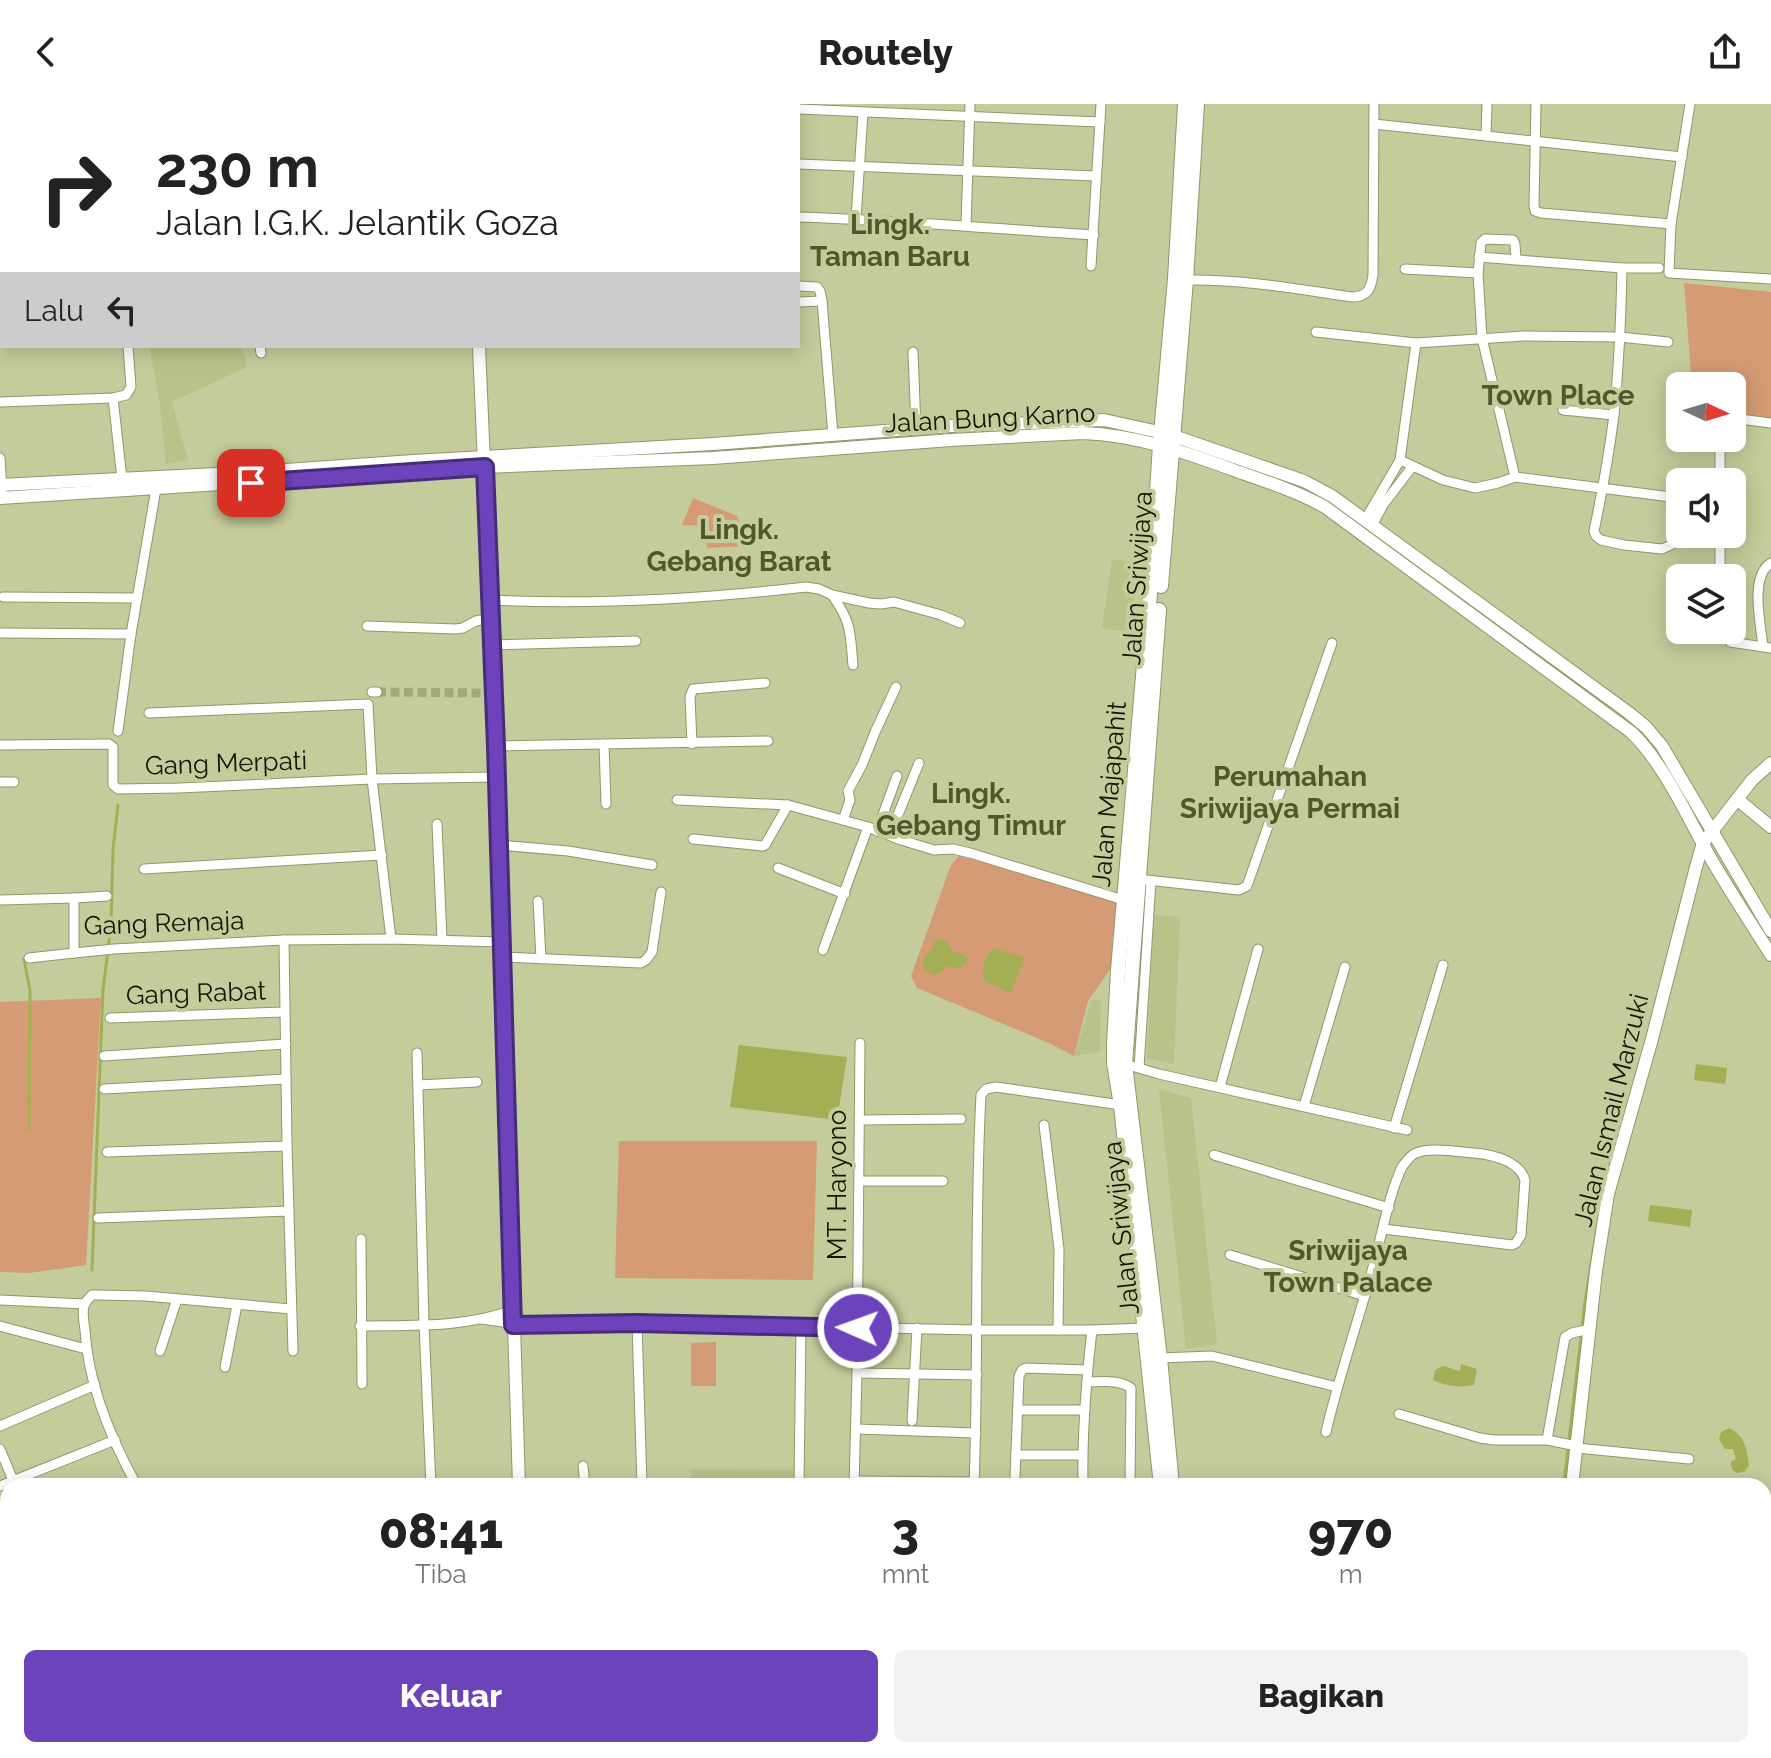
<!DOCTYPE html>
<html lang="id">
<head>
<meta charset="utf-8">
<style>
	body { margin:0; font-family:Raleway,sans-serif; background:#f2f2f2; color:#222; height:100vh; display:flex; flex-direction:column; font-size:30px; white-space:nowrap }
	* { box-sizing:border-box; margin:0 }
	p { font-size:26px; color:#767676 }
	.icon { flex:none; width:44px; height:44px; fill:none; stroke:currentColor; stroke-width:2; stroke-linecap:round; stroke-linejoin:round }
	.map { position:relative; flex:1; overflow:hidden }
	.sheet { position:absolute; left:0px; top:1374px; width:1772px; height:280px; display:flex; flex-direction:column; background:#fff; border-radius:24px 24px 0 0; box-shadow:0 4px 20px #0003 }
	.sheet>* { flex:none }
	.top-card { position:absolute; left:0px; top:0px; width:800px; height:244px; box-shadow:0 4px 20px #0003; background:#fff; color:#222; overflow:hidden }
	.needle { width:52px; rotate:94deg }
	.buttons { position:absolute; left:1666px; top:268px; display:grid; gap:16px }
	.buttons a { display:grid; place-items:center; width:80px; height:80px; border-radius:12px; background:#fff; box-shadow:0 4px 20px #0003; font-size:40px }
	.pin { position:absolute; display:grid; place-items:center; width:68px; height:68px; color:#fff; margin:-34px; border-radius:16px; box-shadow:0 4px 12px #0006 }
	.me { position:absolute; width:88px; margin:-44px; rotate:272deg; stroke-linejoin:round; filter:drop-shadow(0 0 6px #0008) }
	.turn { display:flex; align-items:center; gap:28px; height:168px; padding:0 24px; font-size:36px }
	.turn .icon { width:104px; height:104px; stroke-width:2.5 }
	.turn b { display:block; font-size:56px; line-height:68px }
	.then { display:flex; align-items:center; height:76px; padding:0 24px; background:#0003; gap:16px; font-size:30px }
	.eta { display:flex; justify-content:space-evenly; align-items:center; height:136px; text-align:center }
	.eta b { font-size:48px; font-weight:800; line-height:56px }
	.primary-button { display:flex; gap:16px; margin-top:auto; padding:16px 24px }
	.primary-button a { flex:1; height:92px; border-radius:12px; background:#6c43bb; color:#fff; font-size:32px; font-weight:800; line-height:92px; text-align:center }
	.primary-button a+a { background:#f2f2f2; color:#222 }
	header { display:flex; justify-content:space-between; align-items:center; height:104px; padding:0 24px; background:#fff; font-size:36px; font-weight:800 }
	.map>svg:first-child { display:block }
</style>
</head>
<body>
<header><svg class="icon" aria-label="back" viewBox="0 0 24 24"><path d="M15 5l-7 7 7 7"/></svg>Routely<svg class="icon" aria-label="share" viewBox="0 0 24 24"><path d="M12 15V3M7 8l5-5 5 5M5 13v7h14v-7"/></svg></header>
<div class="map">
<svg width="1771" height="1654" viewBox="0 0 1771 1654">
	<rect width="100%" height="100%" fill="#c5cc9b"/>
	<g fill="#bac289">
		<path d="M149 242H242L247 263 172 298 188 356 166 360 159 294Z"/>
		<path d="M1112 455 1139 459 1129 528 1102 524Z"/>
		<path d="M1154 811 1180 813 1174 960 1147 954Z"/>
		<path d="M1092 895 1101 896 1100 948 1074 952Z"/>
		<path d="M1159 985 1191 994 1217 1240 1186 1245Z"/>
		<path d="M691 1365 795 1366V1382H692Z"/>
	</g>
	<g fill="#d49b75">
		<path d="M1684 179 1771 188V315L1732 310V282H1692Z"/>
		<path d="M693 394 737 412 748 442 707 444 705 422 682 421Z"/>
		<path d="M959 752 1118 796 1112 837V863L1088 897 1074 952 1049 939 917 884 911 872 951 761Z"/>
		<path d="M101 894 86 1161 29 1169 0 1168V898Z"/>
		<path d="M619 1037H817L813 1176 615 1174Z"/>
		<path d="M716 1238V1282H691V1239Z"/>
		<path d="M0 1487 8 1493V1646H282L283 1654H0Z"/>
	</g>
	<g fill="#a4ae54">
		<path d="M939 835 946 836 953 848 965 851 968 856 960 865 947 861 942 867 935 871 924 866C920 853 926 853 932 843 937 835 930 840 939 835Z"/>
		<path d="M994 844 1024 854 1011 889 984 877C981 864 984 853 994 844Z"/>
		<path d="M739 941 847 953 837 1016 730 1003Z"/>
		<path d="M1696 960 1727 964 1725 980 1694 976Z"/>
		<path d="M1650 1101 1692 1106 1690 1123 1648 1117Z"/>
		<path d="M1461 1260 1477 1265 1474 1281C1461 1284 1445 1282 1433 1276L1435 1266 1443 1262 1460 1267Z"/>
		<path d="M1729 1324C1745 1331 1747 1346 1749 1361L1745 1367 1738 1369 1732 1366 1731 1358 1736 1355 1733 1345H1725L1719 1335 1721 1328Z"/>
	</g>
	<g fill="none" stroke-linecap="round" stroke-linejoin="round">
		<g stroke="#a4ae54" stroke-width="3">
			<path d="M24 855 30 887 29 1025"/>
			<path d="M1609 1067 1611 1055"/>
			<path d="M92 1166 103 886 111 821 113 745 118 701"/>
			<path d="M1564 1379 1585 1198 1598 1117"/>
		</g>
		<path stroke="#a2a87d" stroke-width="9" stroke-dasharray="9 4.5" stroke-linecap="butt" d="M377 588 485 589"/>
		<g stroke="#919768" stroke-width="11">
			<g id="street">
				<path d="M281 0V2"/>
				<path d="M716 0 718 2"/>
				<path d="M1536 0 1534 101 1535 107 1541 109 1671 120"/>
				<path d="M1690 0 1671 120 1669 169 1771 175"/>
				<path d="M767 1 772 2"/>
				<path d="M345 2V0"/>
				<path d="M628 2 631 0"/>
				<path d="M691 2 692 0"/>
				<path d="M798 5 1100 18"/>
				<path d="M1374 20 1682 53"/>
				<path d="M1486 32 1487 0"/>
				<path d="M798 60 1096 72"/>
				<path d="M798 113C897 116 995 125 1094 131"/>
				<path d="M856 114 863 9"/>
				<path d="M966 121 970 0"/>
				<path d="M0 142 2 141"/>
				<path d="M1479 153 1622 164H1659"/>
				<path d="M1091 162 1101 0"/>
				<path d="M1405 165 1478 169"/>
				<path d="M1186 176C1242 175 1297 185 1352 193 1367 193 1371 185 1373 171L1374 0"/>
				<path d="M798 182 817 183 820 187 822 197 833 331"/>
				<path d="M798 198 822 197"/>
				<path d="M1316 228 1416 239 1524 232 1620 233 1668 238"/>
				<path d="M260 242 261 249"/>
				<path d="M913 248 916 325"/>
				<path d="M113 294 122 375"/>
				<path d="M0 298 113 294 126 291 131 283 128 242"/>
				<path d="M1563 306 1614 311"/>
				<path d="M1732 314 1771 319"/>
				<path d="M0 354 2 387"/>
				<path d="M1400 356 1443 376 1475 384 1498 379 1515 373 1671 393 1673 437 1671 441 1662 445 1624 441 1601 436 1596 432 1594 427C1602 389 1609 350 1614 311 1619 262 1621 213 1622 164"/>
				<path d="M1515 373 1482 234 1478 169 1481 139 1485 135 1513 136 1515 140 1516 156"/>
				<path d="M1720 378V334"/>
				<path d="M1365 416 1400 356 1416 239"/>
				<path d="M1372 422 1383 401 1412 363"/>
				<path d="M1720 474V430"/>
				<path d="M832 491C852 519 850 528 853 561"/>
				<path d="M3 493 137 494"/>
				<path d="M489 496C595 501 701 495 806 483L819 485 832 491 869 499 881 500 894 498 941 511 960 519"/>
				<path d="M367 522 456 525 463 524 476 517 490 514"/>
				<path d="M1723 526 1730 538 1771 544"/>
				<path d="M0 529 131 530 157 379"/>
				<path d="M491 541 636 537"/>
				<path d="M1763 543C1761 521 1749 472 1771 459"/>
				<path d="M372 588H377"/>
				<path d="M149 609 368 600 372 675 391 835"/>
				<path d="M118 627 131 530"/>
				<path d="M604 640 606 700"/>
				<path d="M692 640 690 593 693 585 765 579"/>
				<path d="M0 641 109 640 113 643V681L118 685 179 684 372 675 495 673"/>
				<path d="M496 642 768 637"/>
				<path d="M0 678H14"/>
				<path d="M677 696 788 701"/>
				<path d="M843 716 850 696 848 687 862 661 876 626 896 583"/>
				<path d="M437 720 442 835"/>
				<path d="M877 727 897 672"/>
				<path d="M891 732 895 718 919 659"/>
				<path d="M693 735 763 742 765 741 788 701 868 723 901 736 934 746 953 745 970 749 1127 797"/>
				<path d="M498 741 568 747 652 761"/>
				<path d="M778 764 845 790"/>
				<path d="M144 765 382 751"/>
				<path d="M1138 775 1239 786 1247 782 1332 539"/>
				<path d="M74 794 107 792"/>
				<path d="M0 796 74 794V849L114 845 284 836"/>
				<path d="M538 797 541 855"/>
				<path d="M823 846 868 723"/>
				<path d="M502 853 641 859 646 856 652 848 661 788"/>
				<path d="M29 854 74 849"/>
				<path d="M110 914 284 908"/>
				<path d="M417 949 424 1220 431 1382"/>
				<path d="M104 952 286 940"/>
				<path d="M1125 960 1159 970 1407 1026"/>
				<path d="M1139 964 1151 777"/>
				<path d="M418 981 477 978"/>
				<path d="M1220 983 1258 845"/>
				<path d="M104 985 286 975"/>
				<path d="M1304 1002 1345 863"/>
				<path d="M859 1016 961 1015"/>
				<path d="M1044 1021 1059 1145 1058 1226"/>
				<path d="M1394 1024 1443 861"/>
				<path d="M107 1048 287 1042"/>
				<path d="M1214 1051 1389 1104"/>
				<path d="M859 1077H943"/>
				<path d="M98 1114 289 1107"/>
				<path d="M361 1135 362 1280"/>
				<path d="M1230 1151 1365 1192"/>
				<path d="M0 1196 85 1200"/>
				<path d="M482 1215 522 1221 637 1219 977 1226H1092L1145 1224"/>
				<path d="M637 1219 642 1382"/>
				<path d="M0 1222 86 1245"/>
				<path d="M360 1222C410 1221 465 1224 512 1206"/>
				<path d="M160 1247 177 1195"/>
				<path d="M293 1247 287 1042 284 836 391 835 502 838"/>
				<path d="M1160 1254 1212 1252 1337 1283"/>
				<path d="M225 1263 237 1201"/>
				<path d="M857 1269 977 1271"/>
				<path d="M1087 1278C1101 1278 1119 1275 1131 1284L1130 1382"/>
				<path d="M1018 1306H1085"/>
				<path d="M1399 1310 1480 1334 1494 1336H1547L1565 1233 1572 1229 1590 1225"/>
				<path d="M912 1317 917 1224"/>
				<path d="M0 1322 95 1281"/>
				<path d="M856 1325 976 1329"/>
				<path d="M1326 1328C1339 1272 1358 1218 1373 1163 1382 1131 1388 1093 1402 1063 1405 1059 1410 1052 1414 1050 1427 1042 1460 1048 1475 1049 1493 1051 1519 1057 1525 1076L1521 1131 1516 1139 1512 1141 1384 1125"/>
				<path d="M1547 1336 1577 1342"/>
				<path d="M1577 1344 1689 1355"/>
				<path d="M0 1345 13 1376"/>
				<path d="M1016 1351H1082"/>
				<path d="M583 1362 585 1382"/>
				<path d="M1015 1373 1019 1272 1022 1266 1026 1264 1087 1266"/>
				<path d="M854 1377 974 1378"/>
				<path d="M0 1382 115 1336"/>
				<path d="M137 1382C111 1335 88 1280 85 1226 84 1219 82 1209 84 1201 86 1197 89 1194 92 1191H96L146 1192 291 1205"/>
				<path d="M799 1382 801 1222"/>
				<path d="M854 1382 857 1269 860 939"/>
				<path d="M974 1382C979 1252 974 1121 981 991L986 985 996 983 1121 1001"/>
				<path d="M1083 1382C1082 1330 1086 1278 1092 1226"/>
				<path d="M0 1486 8 1476"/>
				<path d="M0 1579 8 1569"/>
				<path d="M1467 1646 1548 1654"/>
				<path d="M34 1654 40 1646"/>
				<path d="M112 1654 117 1646"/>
				<path d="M196 1654V1646"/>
				<path d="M1094 1654V1646"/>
			</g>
		</g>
		<g stroke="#919768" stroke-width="14">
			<g id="secondary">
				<path d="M471 0V2"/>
				<path d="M479 242 496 642 519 1382"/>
				<path d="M0 381 257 368 413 357 713 340 951 322 1104 316 1168 330 1304 377 1332 392 1629 609 1646 623 1662 642 1771 827"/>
				<path d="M0 394 485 363 713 354 951 336 1083 329C1137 331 1188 349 1239 368 1268 378 1298 388 1325 403L1631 628C1661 656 1686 709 1706 746 1726 782 1749 816 1771 851"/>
				<path d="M1737 695 1771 723"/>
				<path d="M1572 1382 1596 1167 1608 1090 1652 935 1696 763 1703 739 1752 676 1771 659"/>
				<path d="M1764 1574 1771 1575"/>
				<path d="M526 1646V1654"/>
				<path d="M1533 1654 1534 1646"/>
			</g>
		</g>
		<g stroke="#919768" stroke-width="16">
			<g id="primary">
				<path d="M1161 482 1186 176 1197 0"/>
				<path d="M1159 506 1125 960 1160 1254 1172 1382"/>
				<path d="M1161 1382 1121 1001 1114 959V940L1118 866 1151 478 1160 341 1175 175 1185 0"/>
				<path d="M1162 1654 1163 1646"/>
			</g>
		</g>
		<use href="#street" stroke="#fff" stroke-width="9"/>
		<use href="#secondary" stroke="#fff" stroke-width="12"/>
		<use href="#primary" stroke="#fff" stroke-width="14"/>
	</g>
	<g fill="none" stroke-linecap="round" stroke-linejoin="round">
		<g stroke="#462c7a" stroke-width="20">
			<path id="route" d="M251 379 485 363 496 642 513 1221 637 1219 858 1224"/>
		</g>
		<use href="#route" stroke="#6c43bb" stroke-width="14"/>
	</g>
	<g text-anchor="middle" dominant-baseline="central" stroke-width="8" stroke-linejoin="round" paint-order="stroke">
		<g font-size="26" fill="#151705" stroke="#c5cc9b">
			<text transform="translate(990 314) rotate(-3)">Jalan Bung Karno</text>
			<text transform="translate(1137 474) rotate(-86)">Jalan Sriwijaya</text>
			<text transform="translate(226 659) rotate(-2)">Gang Merpati</text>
			<text transform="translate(1109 690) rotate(-85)">Jalan Majapahit</text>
			<text transform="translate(164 819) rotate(-2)">Gang Remaja</text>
			<text transform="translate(196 889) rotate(-2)">Gang Rabat</text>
			<text transform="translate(1611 1006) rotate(-76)">Jalan Ismail Marzuki</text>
			<text transform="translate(837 1081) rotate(-90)">MT. Haryono</text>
			<text transform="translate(1121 1124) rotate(-96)">Jalan Sriwijaya</text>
		</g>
		<g font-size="28" font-weight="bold" fill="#52572a" stroke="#c5cc9b">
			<text x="890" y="120">Lingk.<tspan x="890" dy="32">Taman Baru</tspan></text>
			<text x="1558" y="291">Town Place</text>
			<text x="739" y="425">Lingk.<tspan x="739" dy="32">Gebang Barat</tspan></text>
			<text x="1290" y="672">Perumahan<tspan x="1290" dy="32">Sriwijaya Permai</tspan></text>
			<text x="971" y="689">Lingk.<tspan x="971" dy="32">Gebang Timur</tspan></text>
			<text x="1348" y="1146">Sriwijaya<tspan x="1348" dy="32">Town Palace</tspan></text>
		</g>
	</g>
</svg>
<div class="buttons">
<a><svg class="needle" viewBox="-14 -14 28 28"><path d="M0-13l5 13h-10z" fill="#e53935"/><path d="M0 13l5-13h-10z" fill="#767676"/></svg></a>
<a><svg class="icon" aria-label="sound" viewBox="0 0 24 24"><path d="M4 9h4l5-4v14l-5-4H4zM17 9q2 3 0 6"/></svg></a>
<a><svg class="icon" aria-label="layers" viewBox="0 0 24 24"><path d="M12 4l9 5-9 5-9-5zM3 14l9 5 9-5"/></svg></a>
</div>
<div class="pin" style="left:251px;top:379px;background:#d93025"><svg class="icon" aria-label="arrive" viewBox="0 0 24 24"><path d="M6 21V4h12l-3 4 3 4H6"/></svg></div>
<svg class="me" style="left:858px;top:1224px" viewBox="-20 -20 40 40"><circle r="17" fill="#6c43bb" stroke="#fff" stroke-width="3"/><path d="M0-11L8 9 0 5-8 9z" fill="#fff"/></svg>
<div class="top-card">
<div class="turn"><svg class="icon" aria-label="right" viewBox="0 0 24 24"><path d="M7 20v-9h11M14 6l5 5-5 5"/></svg><div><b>230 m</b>Jalan I.G.K. Jelantik Goza</div></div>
<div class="then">Lalu<svg class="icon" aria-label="left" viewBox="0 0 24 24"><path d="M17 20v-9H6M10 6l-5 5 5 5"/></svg></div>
</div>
<section class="sheet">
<div class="eta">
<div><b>08:41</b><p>Tiba</p></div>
<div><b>3</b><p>mnt</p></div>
<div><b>970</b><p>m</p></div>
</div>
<div class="primary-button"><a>Keluar</a><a>Bagikan</a></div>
</section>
</div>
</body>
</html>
